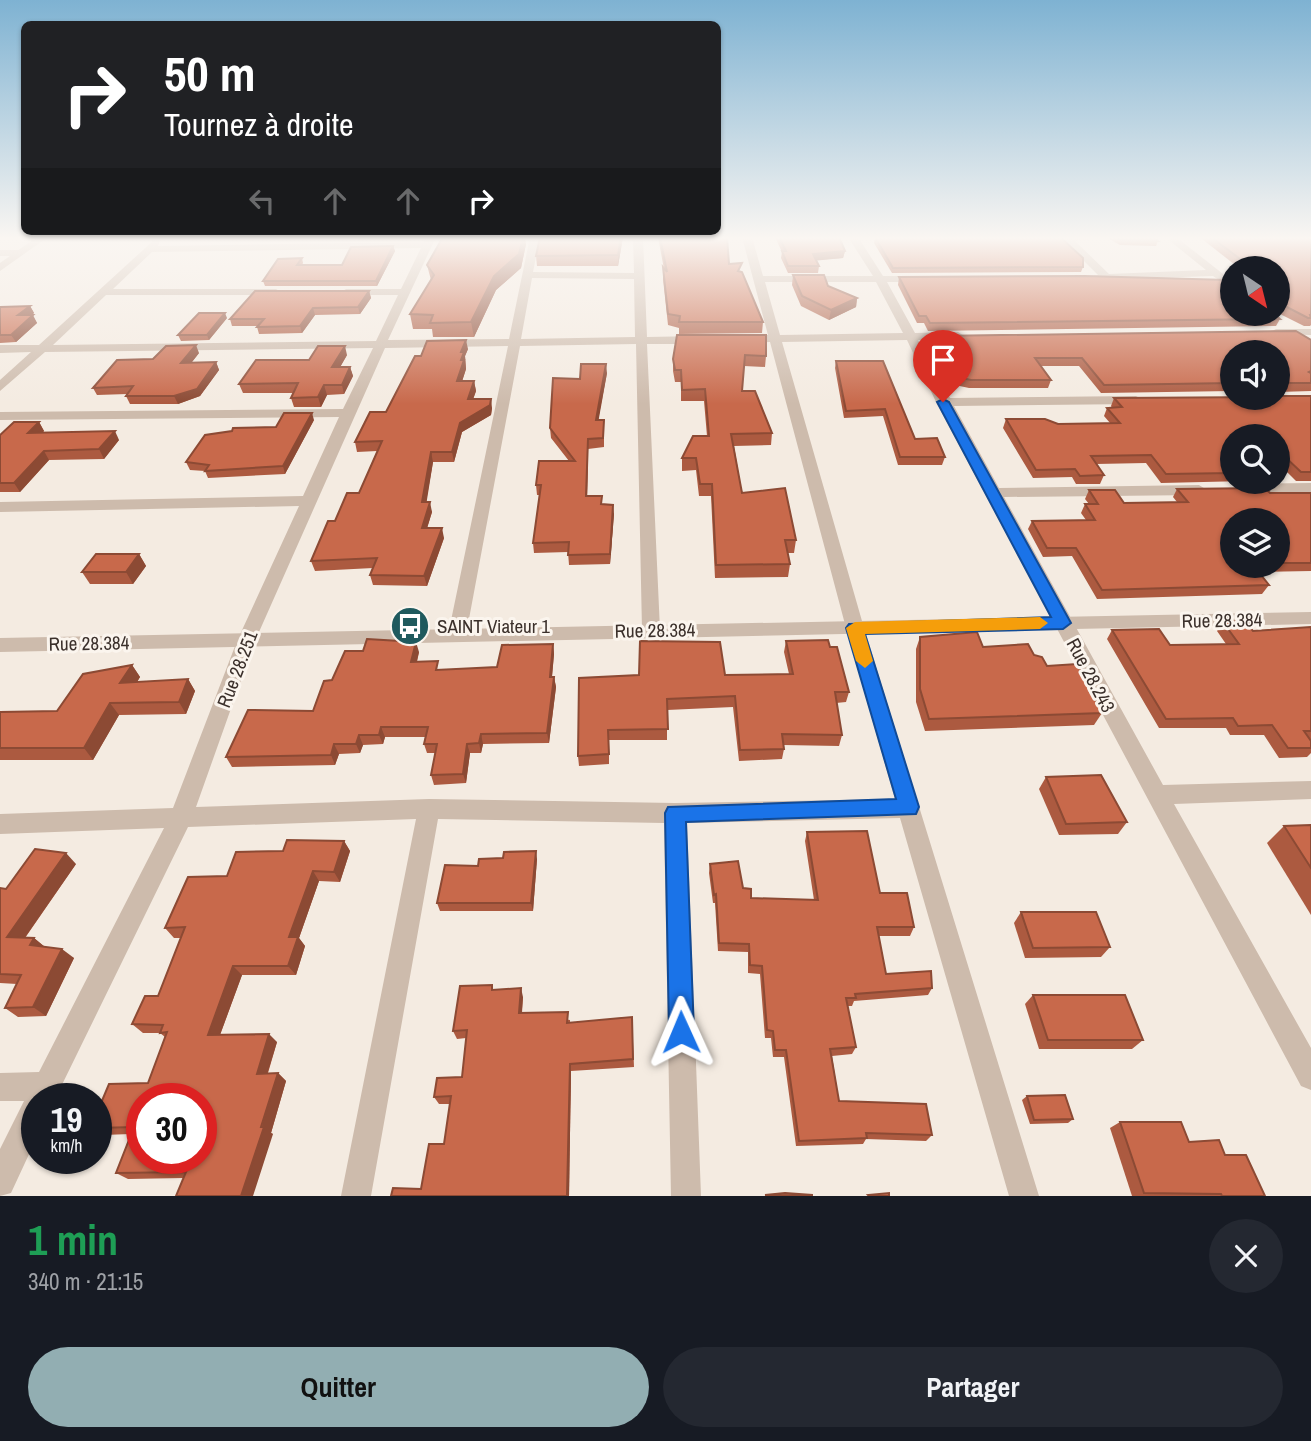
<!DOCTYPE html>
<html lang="fr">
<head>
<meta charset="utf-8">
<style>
	body { margin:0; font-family:"Archivo Narrow",sans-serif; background:#242831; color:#f1f3f6; height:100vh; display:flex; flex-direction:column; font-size:26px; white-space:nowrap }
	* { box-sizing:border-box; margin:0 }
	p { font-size:23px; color:#9ea1a6 }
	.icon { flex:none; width:38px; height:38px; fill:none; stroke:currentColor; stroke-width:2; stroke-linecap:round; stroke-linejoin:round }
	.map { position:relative; height:1196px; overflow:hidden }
	.panel { display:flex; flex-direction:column; background:#171b24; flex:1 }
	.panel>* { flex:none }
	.hud { position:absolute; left:21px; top:21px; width:700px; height:214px; border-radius:10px; box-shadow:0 2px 5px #0004; background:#202124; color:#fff; overflow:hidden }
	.needle { width:46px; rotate:145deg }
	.buttons { position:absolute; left:1220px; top:256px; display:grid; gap:14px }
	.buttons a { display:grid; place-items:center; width:70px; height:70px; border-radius:50%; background:#171b24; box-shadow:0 2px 5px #0004; font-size:35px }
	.speed { position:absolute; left:21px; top:1083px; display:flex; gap:14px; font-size:35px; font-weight:700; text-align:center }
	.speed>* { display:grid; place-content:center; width:91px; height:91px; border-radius:50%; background:#171b24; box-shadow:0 2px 5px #0004; line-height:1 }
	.speed small { font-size:18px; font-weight:400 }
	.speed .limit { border:10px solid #d22; background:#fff; color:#111 }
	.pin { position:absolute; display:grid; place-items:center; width:60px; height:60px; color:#fff; margin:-72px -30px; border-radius:50% 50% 50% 0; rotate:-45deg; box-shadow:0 0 7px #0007 }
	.pin .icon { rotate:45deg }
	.me { position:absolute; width:77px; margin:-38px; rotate:359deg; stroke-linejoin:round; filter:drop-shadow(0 0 5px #0008) }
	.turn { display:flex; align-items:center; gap:24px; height:147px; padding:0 28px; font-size:32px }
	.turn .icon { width:91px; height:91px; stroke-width:2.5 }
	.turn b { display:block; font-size:49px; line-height:60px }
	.lanes { display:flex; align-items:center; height:66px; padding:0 28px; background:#0003; justify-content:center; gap:35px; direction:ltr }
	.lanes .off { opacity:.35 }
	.round { display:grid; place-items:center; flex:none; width:74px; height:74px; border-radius:37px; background:#242831 }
	.overview { display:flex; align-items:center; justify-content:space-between; height:119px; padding:0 28px }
	h1 { font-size:42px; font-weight:700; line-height:52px; color:#1e9e55 }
	.action { display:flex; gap:14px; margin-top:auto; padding:14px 28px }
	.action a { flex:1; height:80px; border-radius:42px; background:#92aeb2; color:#111; font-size:28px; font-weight:700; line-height:80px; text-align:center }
	.action a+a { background:#242831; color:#f1f3f6 }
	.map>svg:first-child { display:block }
</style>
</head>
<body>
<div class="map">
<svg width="1311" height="1196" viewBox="0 0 1311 1196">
	<rect width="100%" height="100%" fill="#f4ebe1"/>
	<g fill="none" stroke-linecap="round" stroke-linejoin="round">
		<g fill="#cdbbac" fill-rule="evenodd">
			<path d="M426 237H436L388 340 509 339 530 237H540L533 272 634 273 633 237H643L647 337 699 336 705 340 699 344H647L660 630 657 635H645L642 630 636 344 520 346 466 635 463 640H451L448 635 508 346 385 348 255 641 196 807 429 799 675 803 895 799 846 628 770 342 744 343 738 339 744 335H768L742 237H752L763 276H873L848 237H858L883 276H920L925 279 920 282H887L915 333 958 332 964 336 958 340H918L950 398 1136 396 1143 400 1136 404 954 406 999 488 1199 485 1207 490 1199 495 1004 497 1163 785 1311 781V799L1174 804 1311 1048V1090L1301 1086 936 402 907 340 782 342 864 628 1039 1196H1009L900 818 687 823 701 1196H671L664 823 438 819 371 1196H341L416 819 188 827 55 1099H37V1137L11 1193 0 1196V1149L24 1101H0V1073L39 1072 164 828 0 834V814L173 808 237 641 299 506 0 512V502L303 496 339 417 0 420V412L343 409 373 348 45 352 0 391V380L31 352 0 353V345H39L154 240H160L158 246 424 242ZM421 248 401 289H346L341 292 346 295H398L376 341 53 345 106 295H276L281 292 276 289H113L152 252ZM532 278 634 279 635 337 521 339ZM765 282H876L903 333 780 335Z"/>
			<path d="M1033 237H1094L1089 240H1074L1109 274 1206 270 1165 237H1176L1232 281V289L1213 276 1091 280V276L1098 275 1063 240 1037 241Z"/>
			<path d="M0 250H20L25 253 20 256H0Z"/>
			<path d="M1276 329H1311V335L1272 334 1270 332Z"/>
			<path d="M1311 483V493L1245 494 1237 489 1245 484Z"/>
		</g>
		<g fill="#cdbbac" fill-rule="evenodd">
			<path d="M37 237H48L0 271V263Z"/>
			<path d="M1311 612V624L0 652V638Z"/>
		</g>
	</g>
	<g fill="#ac5a40" fill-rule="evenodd">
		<path d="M357 237H402L400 240H358Z"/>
		<path d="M540 237H623L618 266H537L536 256Z"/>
		<path d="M658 237H727L729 264 741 272 763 322 762 333 679 334V328L668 325 663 279V267L664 269Z"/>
		<path d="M775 237H839L845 251 843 258 816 260 819 266 818 273H788L781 258 782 252Z"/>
		<path d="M875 237 1083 267 1081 272 892 273 874 243Z"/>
		<path d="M1106 237H1153L1158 241 1156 246 1120 245Z"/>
		<path d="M1203 237H1308L1311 239V237V325L1310 326H1304L1278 313V268H1239L1202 239Z"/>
		<path d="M526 244 521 268 496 290 474 337H433L432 329H413L410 314 431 280 427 265Z"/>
		<path d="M393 246 395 251 377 286H265L263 281 302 258 303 263 302 265H342Z"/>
		<path d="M793 275 828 286 857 298 856 307 829 320 801 306 792 285Z"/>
		<path d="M899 277 1280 319 1276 326 928 331 924 323H917L898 285Z"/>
		<path d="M369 291 371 298 360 314 315 315 302 333 259 334 257 327 258 326H232L230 319Z"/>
		<path d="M30 306 34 313 32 315 37 323 16 342 0 343V307Z"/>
		<path d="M227 318 209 340 181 341 178 335Z"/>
		<path d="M677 335 766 356 765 367 744 366 742 391 772 433 771 445 734 446 742 493 796 540 794 553H787L790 564 788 577 715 578 711 496H699L696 470 682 471V458L707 436 704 401H681V382H675L673 371V359Z"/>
		<path d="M937 336 1311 340V391L1278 392V352H1232V391L1101 393 1079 366H1041L1051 380 1048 388H969L955 385 943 364 944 361 935 343Z"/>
		<path d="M468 349 465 356 466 369 462 381H474L476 391 473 399 492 408 491 415 462 432 454 462H433L426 502 432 512 427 528 444 538 427 586 373 585 370 575 373 568 315 571 311 561 335 521 359 493 377 451 357 452 355 442 386 412 421 356Z"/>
		<path d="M199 353 191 363 216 362 219 370 200 396 178 404H130L126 396 127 394 97 395 93 388 153 359Z"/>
		<path d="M347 355 340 367H350L353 376 344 394 327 395 321 407H294L291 398 293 393H243L239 384 309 360Z"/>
		<path d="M836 361 915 439 945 457 942 465H898L883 416 844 418 835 368Z"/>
		<path d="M607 373 598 420 604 429V447L588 449 587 496H602V504L614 514 610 564 569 565 568 552 534 553 533 543 540 495H537L536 485 569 461 551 438 550 428 580 379Z"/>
		<path d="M1311 396V481H1296L1278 463V436H1232V481H1246L1161 483 1146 463 1096 464 1104 475 1100 484H1076L1072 477 1033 478 1003 428 1006 419 1058 424 1110 423 1104 416 1107 408H1112L1111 406 1114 398Z"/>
		<path d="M314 420 285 474 208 478 205 471 190 470 186 462 276 427Z"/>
		<path d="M39 422 44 431 42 433 119 440 104 459 49 460 20 492H0V435Z"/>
		<path d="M1177 489 1270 493H1311V571L1259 572 1269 585 1262 594 1097 599 1072 556 1043 557 1028 529 1032 521 1086 520 1081 513 1085 504H1089L1085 499 1089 490 1124 503 1177 502 1173 497ZM1278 520V565H1232Z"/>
		<path d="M139 554 146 566 133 584H90L82 572Z"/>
		<path d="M1223 622 1253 631 1311 627V753L1307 757 1279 758 1264 735H1230L1226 728H1159L1107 639 1112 630 1170 645 1226 644 1217 631Z"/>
		<path d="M920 637 1034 655 1102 713 1094 725 925 731 916 702V649Z"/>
		<path d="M786 641 830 647 849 692 846 702 836 703 842 735 839 746 783 745 784 749 782 759 739 761 733 707 667 710V740H609V764L579 766 578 756 579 678 789 674 784 652Z"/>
		<path d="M553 644 554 654 552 677H554L556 687 549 743 483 744 481 753H470L466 783 434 785 431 775 435 753H427L424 744 425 737H385L383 744 363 745 360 753 339 754 335 765 232 767 226 757 313 711 332 680 419 652 417 662 440 670 497 667Z"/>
		<path d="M132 665 140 677 137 682 188 679 195 691 186 714 119 715 93 760H0V712L57 711Z"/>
		<path d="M1046 777 1127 822 1118 834 1059 835 1039 789Z"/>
		<path d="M1311 825V915L1267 843 1284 826Z"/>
		<path d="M807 832 880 893 914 927 910 936H879L886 974 932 988 928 995 854 1001 852 1006H848L856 1047 852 1054 832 1056 839 1101 932 1135 926 1141 866 1139 863 1144 796 1146 784 1057H773L771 1038H765L760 974 748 973V952L718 951 715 903H713L709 873 710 864 743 888 751 898 814 900 805 841Z"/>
		<path d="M344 841 350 851 340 882 319 881 299 938 305 946 296 975H242L220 1035 277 1042 268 1073H278L286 1081 271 1133 273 1134 183 1178 128 1179 116 1173 131 1134 103 1135 96 1131V1115L148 1083 165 1037 160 1033H143L132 1024 158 996 181 938H174L165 928 227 876 283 851Z"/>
		<path d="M503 858 537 859 533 911H440L437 903 478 866Z"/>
		<path d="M76 864 25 938H34L45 947 74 958 46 1016 18 1017 5 1008 17 984 0 983V888L6 889Z"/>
		<path d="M1021 912 1110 947 1101 957 1025 958 1014 923Z"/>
		<path d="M494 990 523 997 522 1013 570 1020V1023L632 1017 634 1067 571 1071 569 1196H391L421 1189 444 1144 450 1104H439L434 1097 462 1077 466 1038 457 1039 453 1031Z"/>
		<path d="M1033 995 1143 1040 1132 1049H1039L1025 1004Z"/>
		<path d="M1027 1096 1073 1119 1068 1123 1030 1124 1022 1100Z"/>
		<path d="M1120 1122 1189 1142 1225 1155 1265 1196H1132L1110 1128Z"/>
	</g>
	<g fill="#8c4a34">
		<path d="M523 237H525L526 244 521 268 496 290 474 337 471 322 494 276Z"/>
		<path d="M621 237H623L618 266V255Z"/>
		<path d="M393 246 395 251 377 286 376 281Z"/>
		<path d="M845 251 843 258 812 261 813 254Z"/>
		<path d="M369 291 371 298 360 314 358 307Z"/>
		<path d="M857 298 856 307 829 320 831 310Z"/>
		<path d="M30 306 34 313 22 323 18 315Z"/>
		<path d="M313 308 315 315 302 333 300 326Z"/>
		<path d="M225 313 227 318 209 340 207 335Z"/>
		<path d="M33 315 37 323 16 342 11 335Z"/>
		<path d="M466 340 468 349 465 356 466 369 459 391 457 381 461 352Z"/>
		<path d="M196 345 199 353 185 371 181 363Z"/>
		<path d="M345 346 347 355 335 376 332 367Z"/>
		<path d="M216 362 219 370 200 396 178 404 174 396Z"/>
		<path d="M606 364 607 373 597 429 596 420Z"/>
		<path d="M350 367 353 376 344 394 342 385Z"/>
		<path d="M474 381 476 391 470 408 468 399Z"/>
		<path d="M324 385 327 395 321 407 318 397Z"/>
		<path d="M491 399 492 408 491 415 462 432 454 462 452 452 460 423Z"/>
		<path d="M312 413 314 420 285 474 283 466Z"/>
		<path d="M39 422 44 431 33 442 28 433Z"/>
		<path d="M115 431 119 440 104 459 99 449Z"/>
		<path d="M588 439V449L587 506 586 496Z"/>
		<path d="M44 451 49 460 20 492 14 483Z"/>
		<path d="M431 452 433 462 425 512 422 502Z"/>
		<path d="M430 502 432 512 424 538 422 528Z"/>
		<path d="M613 505 614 514 610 564V554Z"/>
		<path d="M442 528 444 538 427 586 424 576Z"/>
		<path d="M139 554 146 566 133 584 126 572Z"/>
		<path d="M416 642 419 652 414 672 411 662Z"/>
		<path d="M553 644 554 654 551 687 550 677Z"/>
		<path d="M132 665 140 677 129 695 120 683Z"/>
		<path d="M554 677 556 687 549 743 547 733Z"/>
		<path d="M188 679 195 691 186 714 179 702Z"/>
		<path d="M110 703 119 715 93 760 84 748Z"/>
		<path d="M381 727 385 737 383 744 379 735Z"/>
		<path d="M481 734 483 744 481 753 479 743Z"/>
		<path d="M359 735 363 745 360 753 356 744Z"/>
		<path d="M334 744 339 754 335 765 331 755Z"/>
		<path d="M467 744 470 753 466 783 463 774Z"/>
		<path d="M344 841 350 851 340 882 334 872Z"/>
		<path d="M536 851 537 859 533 911 531 903Z"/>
		<path d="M66 853 76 864 19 946 7 937Z"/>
		<path d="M313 871 319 881 299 938 305 946 296 975 288 966 289 937Z"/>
		<path d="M34 938 46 948 30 945Z"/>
		<path d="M62 949 74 958 46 1016 33 1007Z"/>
		<path d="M233 966 242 975 217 1043 208 1035Z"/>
		<path d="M521 988 523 997 521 1021 519 1013Z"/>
		<path d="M269 1034 277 1042 265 1081 257 1074Z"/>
		<path d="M570 1064 571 1071 569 1196H567Z"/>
		<path d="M278 1073 286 1081 271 1133 273 1134 253 1196H241Z"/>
	</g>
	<g fill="#c8694b" stroke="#8c4a34" stroke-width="2" fill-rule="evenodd">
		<path d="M443 237H523L519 254 494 276 471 322 430 323 433 315 410 314 434 275 427 265Z"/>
		<path d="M540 237H621L618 255 536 256Z"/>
		<path d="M660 237H727L729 264 742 263 738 271 742 272 763 322H679L680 316 668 314 663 267 667 272Z"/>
		<path d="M779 237H839L845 251 813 254 819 266H788L782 251H786Z"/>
		<path d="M875 237H1060L1083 258V267L893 268Z"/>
		<path d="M1116 237H1153L1158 241 1122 240Z"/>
		<path d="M1211 237H1308L1311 239V315H1310L1311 318H1308L1283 305 1278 304V268H1252Z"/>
		<path d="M393 246 376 281H263L278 259 302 258 297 265H342L351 247Z"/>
		<path d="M793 275H824L828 286 857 298 831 310 802 296Z"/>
		<path d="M1085 276 1228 280 1232 282V313H1273L1280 319 930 323 926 316H919L899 277Z"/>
		<path d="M255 291H369L358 307 313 308 300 326 257 327 264 319H230Z"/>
		<path d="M30 306 18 315H33L11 335H0V307Z"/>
		<path d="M199 313H225L207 335H178Z"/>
		<path d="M1296 331 1311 340V371L1309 372 1311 373V383H1283L1280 386H1278V352H1232V383L1104 385 1082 358H1035L1051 380H971L957 377 945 357H948L937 336Z"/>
		<path d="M677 335H766V356L745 355 742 391H755L772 433 731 434 742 493 785 488 796 540H785L790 564 716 565 712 484H700L696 458H682L693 436H709L705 389 682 390 681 370H675L673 359Z"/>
		<path d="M466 340 461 352H464L461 360H464L457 381H474L468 399H491L490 405 460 423 452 452H431L422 502H430L422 528H442L424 576 370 575 377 558 311 561 328 521H335L347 493H359L382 441 355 442 370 412H386L415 356H421L427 341Z"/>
		<path d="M196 345 181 363 216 362 197 389 174 396H126L133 386 93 388 117 360 153 359 166 346Z"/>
		<path d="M318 346H345L332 367H350L342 385H324L318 397 291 398 298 383 239 384 256 360H309Z"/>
		<path d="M836 361H883L915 439 937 438 945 457H900L885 409 846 411Z"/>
		<path d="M581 364H606L596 420H604L603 438 588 439 586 496H602L601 504 613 505 610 554 568 555 569 542 533 543 541 485H536L539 461H575L550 428 553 378 580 379Z"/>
		<path d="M1278 396H1311V472H1301L1283 455H1278V436H1232V473L1166 474 1151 455 1091 456 1104 475 1080 476 1075 469 1036 470 1006 419H1045L1058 424 1120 423 1107 408 1122 407 1114 398 1278 397Z"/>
		<path d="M284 413H312L283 466 205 471 209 465 186 462 205 435 232 431 233 428 276 427Z"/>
		<path d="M14 422H39L28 433 115 431 99 449 44 451 14 483H0V435Z"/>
		<path d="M1265 488 1270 493H1311V563H1278V520H1232V565H1253L1269 585 1102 590 1076 548H1047L1032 521 1095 520 1085 504H1098L1089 490H1115L1124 503 1188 502 1177 489Z"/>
		<path d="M96 554H139L126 572H82Z"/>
		<path d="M1245 621 1253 631 1311 627V731H1304L1311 741V748H1288L1272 725 1238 726 1233 718 1166 719 1112 630 1159 629 1170 645 1239 644 1223 622Z"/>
		<path d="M977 632 983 647 1028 644 1034 655 1042 657 1047 666 1077 664 1102 713 929 719 920 689V637Z"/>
		<path d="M367 639 416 642 411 662 438 661 436 670 497 667 502 645 553 644 550 677H554L547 733 481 734 479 743 467 744 463 774 431 775 437 744H424L428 727H381L379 735H359L356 744H334L331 755 226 757 248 710 313 711 324 681 332 680 345 651H363Z"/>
		<path d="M828 640 830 647H837L849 692H835L842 735 782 734 784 749 740 750 735 696 667 699 668 729 608 730 609 754 578 756 579 678 639 675 640 641 720 642 725 675 793 674 786 641Z"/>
		<path d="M132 665 120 683 188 679 179 702 110 703 84 748H0V712L57 711 83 674Z"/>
		<path d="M1101 775 1127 822 1066 824 1046 777Z"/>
		<path d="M1311 825V868L1284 826Z"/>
		<path d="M867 831 880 893H907L914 927H877L886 974 931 971 932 988 855 994 856 998H846L856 1047 830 1049 839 1101 926 1104 932 1135 866 1133 867 1138 799 1141 786 1050H775L773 1031 767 1030 762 966 750 965 749 944 719 943 716 894 714 895 710 864 738 861 743 888 751 889V898L818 900 807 832Z"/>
		<path d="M287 840 344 841 334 872 313 871 289 937H298L288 966H233L208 1035 269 1034 257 1074 278 1073 261 1127H264L241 1196H176L186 1172 116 1173 134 1127 96 1128V1115L109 1084 148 1083 167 1032 160 1033 163 1025 132 1024 145 996H158L185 927 165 928 188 877 227 876 236 852 283 851ZM142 1099H201V1158H142Z"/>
		<path d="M35 849 66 853 7 937 34 938 30 945 62 949 33 1007 5 1008 21 975 0 974V888L6 889Z"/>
		<path d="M536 851 531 903H437L445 865 478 866 479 859 503 858 504 852Z"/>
		<path d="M1021 912H1096L1110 947 1033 948Z"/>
		<path d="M492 985V990L521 988 519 1013 568 1012 567 1023 632 1017 633 1059 570 1064 567 1196H391L393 1188 421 1189 429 1144H444L451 1096 434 1097 437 1078 462 1077 467 1030 453 1031 460 986Z"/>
		<path d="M1033 995H1125L1143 1040H1048Z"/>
		<path d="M1065 1095 1073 1119 1034 1120 1027 1096Z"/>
		<path d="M1120 1122H1181L1189 1142 1219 1140 1225 1155H1246L1265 1196H1222L1221 1194 1144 1193Z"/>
		<path d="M785 1193 812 1195V1196L765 1195Z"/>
		<path d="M889 1193V1196H869L868 1195Z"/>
	</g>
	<linearGradient id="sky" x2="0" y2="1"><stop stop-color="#7eb2d2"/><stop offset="0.59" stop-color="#faf6f2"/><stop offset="1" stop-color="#faf6f2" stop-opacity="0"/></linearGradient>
	<rect width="1311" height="404" fill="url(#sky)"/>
	<path fill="#1a73e8" stroke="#114b97" stroke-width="2" d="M943 399 949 402 1071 623 1063 629 865 634 919 807 916 814 686 822 694 1032 690 1041 681 1044 673 1041 669 1032 665 813 668 807 896 799 846 628 849 624 1051 617 937 402Z"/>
	<path fill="#f59e0b" d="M1040 617 1048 623 1040 629 865 634 873 661 865 668 856 661 846 628 855 622Z"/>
	<defs>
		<g id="bus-disc" transform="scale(2.0125)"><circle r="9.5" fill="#1f5a5e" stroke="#fbf5ee"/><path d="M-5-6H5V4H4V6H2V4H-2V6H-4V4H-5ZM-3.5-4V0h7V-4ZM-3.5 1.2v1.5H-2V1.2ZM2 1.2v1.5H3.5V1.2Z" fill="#fff"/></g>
	</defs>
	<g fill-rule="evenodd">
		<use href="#bus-disc" x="410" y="626"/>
	</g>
	<g text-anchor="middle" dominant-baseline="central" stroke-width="6" stroke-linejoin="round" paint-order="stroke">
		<g font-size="19" fill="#3b302b" stroke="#fbf5ee">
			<text transform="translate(1222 620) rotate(-1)">Rue 28.384</text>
			<text transform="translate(655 630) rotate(-1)">Rue 28.384</text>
			<text transform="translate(89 643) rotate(-1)">Rue 28.384</text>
			<text transform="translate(237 669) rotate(-69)">Rue 28.251</text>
			<text transform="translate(1091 675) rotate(62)">Rue 28.243</text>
		</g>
		<g font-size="19" fill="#3b302b" stroke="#fbf5ee" text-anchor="start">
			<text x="437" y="626">SAINT Viateur 1</text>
		</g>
	</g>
</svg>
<div class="buttons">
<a><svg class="needle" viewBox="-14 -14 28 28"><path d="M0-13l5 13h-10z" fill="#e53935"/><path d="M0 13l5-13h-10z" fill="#9ea1a6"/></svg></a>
<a><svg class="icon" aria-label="sound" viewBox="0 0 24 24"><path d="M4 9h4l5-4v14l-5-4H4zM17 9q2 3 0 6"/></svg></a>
<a><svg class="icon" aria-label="search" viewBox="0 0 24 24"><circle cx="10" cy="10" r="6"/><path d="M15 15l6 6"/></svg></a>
<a><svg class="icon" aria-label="layers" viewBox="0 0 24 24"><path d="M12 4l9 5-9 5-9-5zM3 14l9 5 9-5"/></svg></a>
</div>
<div class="speed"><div>19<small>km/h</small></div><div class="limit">30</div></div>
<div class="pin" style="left:943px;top:402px;background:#d93025"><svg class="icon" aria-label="arrive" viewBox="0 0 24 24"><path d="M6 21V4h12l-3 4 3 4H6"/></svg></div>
<svg class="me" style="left:681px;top:1032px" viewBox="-20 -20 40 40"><path d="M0-17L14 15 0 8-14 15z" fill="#1a73e8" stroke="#fff" stroke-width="4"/></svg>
<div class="hud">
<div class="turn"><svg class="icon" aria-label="right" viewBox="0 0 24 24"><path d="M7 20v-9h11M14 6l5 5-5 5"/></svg><div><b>50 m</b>Tournez à droite</div></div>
<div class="lanes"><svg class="icon off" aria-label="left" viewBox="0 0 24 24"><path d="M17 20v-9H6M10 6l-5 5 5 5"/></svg><svg class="icon off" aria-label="ahead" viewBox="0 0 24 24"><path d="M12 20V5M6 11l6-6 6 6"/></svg><svg class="icon off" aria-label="ahead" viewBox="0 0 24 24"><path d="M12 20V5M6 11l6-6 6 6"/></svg><svg class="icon" aria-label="right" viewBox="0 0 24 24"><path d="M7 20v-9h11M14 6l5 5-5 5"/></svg></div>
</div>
</div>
<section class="panel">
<div class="overview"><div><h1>1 min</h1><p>340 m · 21:15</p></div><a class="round"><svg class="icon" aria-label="close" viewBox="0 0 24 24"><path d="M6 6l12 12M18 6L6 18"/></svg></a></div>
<div class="action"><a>Quitter</a><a>Partager</a></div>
</section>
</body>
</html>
